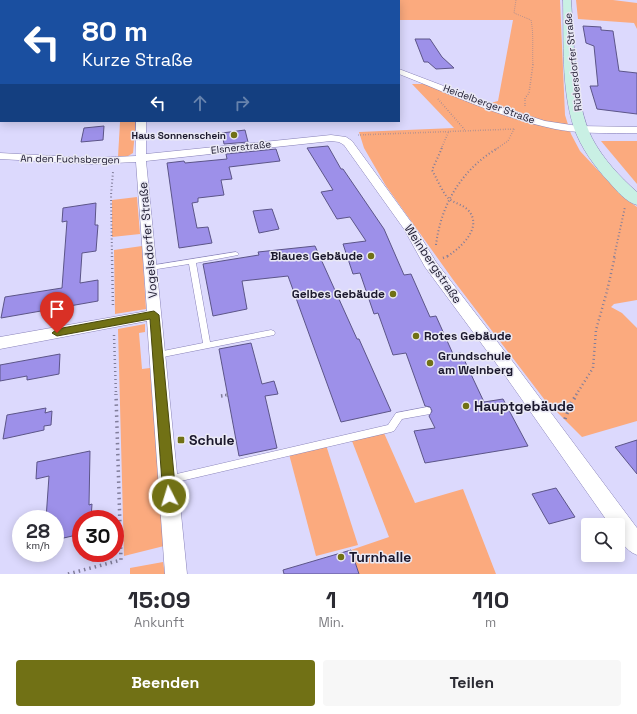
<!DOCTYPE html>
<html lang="de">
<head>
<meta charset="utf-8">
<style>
	body { margin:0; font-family:"Space Grotesk",sans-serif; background:#f7f7f7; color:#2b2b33; height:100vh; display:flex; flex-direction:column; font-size:15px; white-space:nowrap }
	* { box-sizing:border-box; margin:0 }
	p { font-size:13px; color:#7c7c81 }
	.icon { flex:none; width:22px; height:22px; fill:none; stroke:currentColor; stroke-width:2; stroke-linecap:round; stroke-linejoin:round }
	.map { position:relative; height:574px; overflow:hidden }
	.panel { display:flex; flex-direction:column; background:#fff; flex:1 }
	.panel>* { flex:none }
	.guide { position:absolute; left:0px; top:0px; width:400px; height:122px; box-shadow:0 2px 10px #0003; background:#1a4fa0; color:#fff; overflow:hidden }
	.controls { position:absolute; left:581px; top:518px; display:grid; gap:8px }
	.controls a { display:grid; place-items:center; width:44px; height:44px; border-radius:4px; background:#fff; box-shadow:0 2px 10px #0003; font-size:20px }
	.speed { position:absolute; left:12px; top:510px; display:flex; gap:8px; font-size:20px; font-weight:700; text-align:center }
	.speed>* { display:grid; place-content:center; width:52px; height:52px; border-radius:50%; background:#fff; box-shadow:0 2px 10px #0003; line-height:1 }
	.speed small { font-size:10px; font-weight:400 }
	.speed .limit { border:6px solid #d22; background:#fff; color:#111 }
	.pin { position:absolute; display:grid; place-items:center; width:34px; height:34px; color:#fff; margin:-41px -17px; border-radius:50% 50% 50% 0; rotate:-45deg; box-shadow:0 0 4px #0007 }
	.pin .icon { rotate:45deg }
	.me { position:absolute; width:44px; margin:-22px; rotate:355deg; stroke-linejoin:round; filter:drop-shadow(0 0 3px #0008) }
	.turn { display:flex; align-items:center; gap:14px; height:84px; padding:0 16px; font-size:18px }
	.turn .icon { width:52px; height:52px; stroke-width:2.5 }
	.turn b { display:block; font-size:28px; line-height:34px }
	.lanes { display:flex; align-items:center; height:38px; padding:0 16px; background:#0003; justify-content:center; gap:20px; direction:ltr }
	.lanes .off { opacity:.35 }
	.eta { display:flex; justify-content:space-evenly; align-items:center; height:68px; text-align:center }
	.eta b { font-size:24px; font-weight:700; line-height:28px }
	.button { display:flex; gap:8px; margin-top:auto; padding:8px 16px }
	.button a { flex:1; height:46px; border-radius:4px; background:#717115; color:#fff; font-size:16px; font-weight:700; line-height:46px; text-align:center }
	.button a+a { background:#f7f7f7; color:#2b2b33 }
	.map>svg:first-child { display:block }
</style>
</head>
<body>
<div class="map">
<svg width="637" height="574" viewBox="0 0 637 574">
	<rect width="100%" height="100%" fill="#dcd9fd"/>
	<g fill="#fbaa7e">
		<path d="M395 0H560L565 115 571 134 580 151 622 196 637 207V300L614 304 611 307 622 313 637 328V421L582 437 544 399 454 281 386 186 364 148 359 132 454 128 412 84H428L480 106 498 101 513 20H399V1Z"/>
		<path d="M576 0H613L637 3V29L634 23 578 19Z"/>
		<path d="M136 121 133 153 128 156 118 157 120 122Z"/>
		<path d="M601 141H637V184Z"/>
		<path d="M137 197 140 234 112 237V200Z"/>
		<path d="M142 246 146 309 115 314 114 250Z"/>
		<path d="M145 324V332L139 333 142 369 150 368 164 546 124 556 118 329Z"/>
		<path d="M384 433 415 503 463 489 496 574H359L351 550 389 537 352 441Z"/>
		<path d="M326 445 358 545 316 556 289 454Z"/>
		<path d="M163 562 165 574H130V568Z"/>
	</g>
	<g fill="#9d90e9" stroke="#5c5588">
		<path d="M583 26 601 27V30L613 31 619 71 637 73V114L597 109 590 86H598L594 46 586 43Z"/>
		<path d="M415 39H430L442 57 454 68 436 69 428 62H424Z"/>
		<path d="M104 126 103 140 81 142 84 128Z"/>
		<path d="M245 130 248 142 224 144 222 133Z"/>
		<path d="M328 146 341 169H343L384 229 404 275 411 274 430 317 436 316 453 354 461 353 484 402 503 399 528 446 425 463 414 431 435 428 429 416 432 411 430 407 425 406 406 353 393 355 378 313 374 314 360 273 353 274 343 244 366 241 350 217 337 219 321 192 333 190 307 148Z"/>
		<path d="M276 149 280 161 229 167 232 179 221 180 224 195 198 198V202L192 203 197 228 208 227 212 243 179 248 167 163 184 161 185 163 227 159 226 154Z"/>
		<path d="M96 203 95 225H98L96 251 82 253 80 283 98 280V301L1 318 5 297 62 288 67 221 62 222 63 208Z"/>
		<path d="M272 209 279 229 259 233 253 211Z"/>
		<path d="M315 246 357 339H359L391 411 341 422 288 276 242 281 247 309 213 316 203 264 259 255 258 252Z"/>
		<path d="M251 343 262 384 274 381 278 394 265 396 277 448 239 456 219 349Z"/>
		<path d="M60 354 59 374 27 380V376L0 381V365Z"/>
		<path d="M46 408 45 413 52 411 51 425 44 426V430L3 439 7 415Z"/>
		<path d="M637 440V474L615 447Z"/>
		<path d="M90 451 89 505 92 504 91 519H81V534L55 540V519H46L49 476 36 479 37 462Z"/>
		<path d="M556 488 575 517 549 524 532 494Z"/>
		<path d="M351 550 359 574H284L283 570Z"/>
	</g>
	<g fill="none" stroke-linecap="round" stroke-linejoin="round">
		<g stroke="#8983b9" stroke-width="1">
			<g id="lane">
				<path d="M236 252 239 254 238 255 196 263 210 342 271 330 274 331 275 333 274 335 158 358 155 357 154 355 155 353 158 352 203 343 189 264 151 270 148 268 149 266Z"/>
				<path d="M427 407 430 408 431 411 430 414 402 419 394 431 391 432 168 484 165 483 163 480 165 477 168 476 388 425 396 413Z"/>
			</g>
		</g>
		<g stroke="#8983b9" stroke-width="1">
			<g id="street">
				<rect x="383" y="0" width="6" height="1"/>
				<rect x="0" y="8" width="1" height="4"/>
				<path d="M399 69 491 104 545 121 578 126 637 127V133C610 133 582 134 555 129 501 118 450 94 399 74Z"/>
				<path d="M136 121H146V154L331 135 346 137 352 141 414 226 436 262 516 366 637 528V555C624 550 618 538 618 525H610L504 374 425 267 404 229 344 145 339 142 331 141 146 161 187 574H165L147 321 0 349V337L147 311 136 162 92 164 0 159V153L92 158 136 156Z"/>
			</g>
		</g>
		<g stroke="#8983b9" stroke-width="1">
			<g id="secondary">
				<rect x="136" y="0" width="8" height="1"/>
				<path d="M563 0H571C574 41 574 102 592 138 603 159 620 177 637 192V205C626 202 617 191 609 182 595 167 581 148 574 128 561 88 564 42 563 0Z"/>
				<rect x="0" y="45" width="1" height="6"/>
			</g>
		</g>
		<g stroke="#807d9a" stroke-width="1" stroke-dasharray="0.5 1.5" stroke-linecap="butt">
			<path d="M516 0 514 13 531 20C534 35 532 50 533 65"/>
			<path d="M199 1 205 0"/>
			<path d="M219 1 226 0"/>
		</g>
		<g stroke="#807d9a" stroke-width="1.5" stroke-dasharray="0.5 2" stroke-linecap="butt">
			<path d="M438 99 465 130"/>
			<path d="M525 106V98L529 93 533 64"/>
			<path d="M358 135 515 129"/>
			<path d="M441 149 449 131"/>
			<path d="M496 149 508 141 514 129"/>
		</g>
		<g stroke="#807d9a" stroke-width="2" stroke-dasharray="1 2.5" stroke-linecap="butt">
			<path d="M442 148 432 170C437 179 441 189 447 197 453 203 462 204 468 210 484 227 460 249 446 257"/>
			<path d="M436 245C441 204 462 169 498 148"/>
			<path d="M112 257 111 195 113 172"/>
			<path d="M614 257 625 207"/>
		</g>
		<g stroke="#807d9a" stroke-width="2.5" stroke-dasharray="1 3" stroke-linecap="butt">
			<path d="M112 256 113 308"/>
			<path d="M443 258 448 256"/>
			<path d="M114 335 116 395"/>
			<path d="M225 395H228"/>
			<path d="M576 395 593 368 596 330 607 291 615 256"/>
		</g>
		<g stroke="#807d9a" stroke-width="3.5" stroke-dasharray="1.5 4" stroke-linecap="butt">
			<path d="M221 396 228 395"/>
			<path d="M565 419 570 405 577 394"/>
			<path d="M68 574 121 560 116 394"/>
		</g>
		<use href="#lane" fill="#fff" fill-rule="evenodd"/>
		<use href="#street" fill="#fff" fill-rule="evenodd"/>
		<use href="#secondary" fill="#c9f0e4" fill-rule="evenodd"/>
	</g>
	<path fill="#717115" stroke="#49490e" d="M154 311 159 315 176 496 174 500 169 502 165 500 163 496 150 319 57 336 52 333 57 329Z"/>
	<g fill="#717115" stroke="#eae9f5" stroke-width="1.5">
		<circle cx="234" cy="135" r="4"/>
		<circle cx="371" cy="256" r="4"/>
		<circle cx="393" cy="294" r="4"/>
		<circle cx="416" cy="336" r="4"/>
		<circle cx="430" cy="363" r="4"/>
		<circle cx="466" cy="406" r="4"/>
		<rect x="177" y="436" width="8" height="8" rx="2"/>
		<circle cx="341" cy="557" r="4"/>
	</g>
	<g text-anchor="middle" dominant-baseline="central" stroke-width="3" stroke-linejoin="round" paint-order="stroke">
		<g font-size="10" fill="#1b182d" stroke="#eae9f5">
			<text transform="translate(573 62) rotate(-96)">Rüdersdorfer Straße</text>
			<text transform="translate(489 104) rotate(20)">Heidelberger Straße</text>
			<text transform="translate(241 147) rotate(-6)">Elsnerstraße</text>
			<text transform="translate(70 159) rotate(1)">An den Fuchsbergen</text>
		</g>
		<g font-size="10" font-weight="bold" fill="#1b182d" stroke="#eae9f5" text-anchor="end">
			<text x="226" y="135">Haus Sonnenschein</text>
		</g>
		<g font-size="12" fill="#1b182d" stroke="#eae9f5">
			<text transform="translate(148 240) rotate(-95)">Vogelsdorfer Straße</text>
			<text transform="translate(433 264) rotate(56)">Weinbergstraße</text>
		</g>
		<g font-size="12" font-weight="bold" fill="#1b182d" stroke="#eae9f5" text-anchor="end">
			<text x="363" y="256">Blaues Gebäude</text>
			<text x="385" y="294">Gelbes Gebäude</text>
			<text x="424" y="336" text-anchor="start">Rotes Gebäude</text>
			<text x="438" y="356" text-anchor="start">Grundschule<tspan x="438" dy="14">am Weinberg</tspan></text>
		</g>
		<g font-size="14" font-weight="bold" fill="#1b182d" stroke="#eae9f5" text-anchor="start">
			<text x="474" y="406">Hauptgebäude</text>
			<text x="189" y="440">Schule</text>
			<text x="349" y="557">Turnhalle</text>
		</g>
	</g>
</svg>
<div class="controls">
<a><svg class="icon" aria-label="search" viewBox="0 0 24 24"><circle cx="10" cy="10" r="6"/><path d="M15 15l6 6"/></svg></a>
</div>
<div class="speed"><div>28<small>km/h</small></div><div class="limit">30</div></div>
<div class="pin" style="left:57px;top:333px;background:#d93025"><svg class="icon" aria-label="arrive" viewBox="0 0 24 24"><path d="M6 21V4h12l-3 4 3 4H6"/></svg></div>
<svg class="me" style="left:169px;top:496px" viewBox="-20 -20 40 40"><circle r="17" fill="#717115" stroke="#fff" stroke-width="3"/><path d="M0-11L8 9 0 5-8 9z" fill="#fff"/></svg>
<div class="guide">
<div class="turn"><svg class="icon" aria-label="left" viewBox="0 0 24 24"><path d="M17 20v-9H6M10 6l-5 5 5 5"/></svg><div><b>80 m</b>Kurze Straße</div></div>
<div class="lanes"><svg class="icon" aria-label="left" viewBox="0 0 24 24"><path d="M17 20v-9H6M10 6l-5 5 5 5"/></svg><svg class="icon off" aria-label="ahead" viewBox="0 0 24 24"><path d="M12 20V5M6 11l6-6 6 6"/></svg><svg class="icon off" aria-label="right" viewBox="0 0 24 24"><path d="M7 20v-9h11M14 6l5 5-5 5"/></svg></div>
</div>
</div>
<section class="panel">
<div class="eta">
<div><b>15:09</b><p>Ankunft</p></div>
<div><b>1</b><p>Min.</p></div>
<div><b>110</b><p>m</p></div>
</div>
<div class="button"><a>Beenden</a><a>Teilen</a></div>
</section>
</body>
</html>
